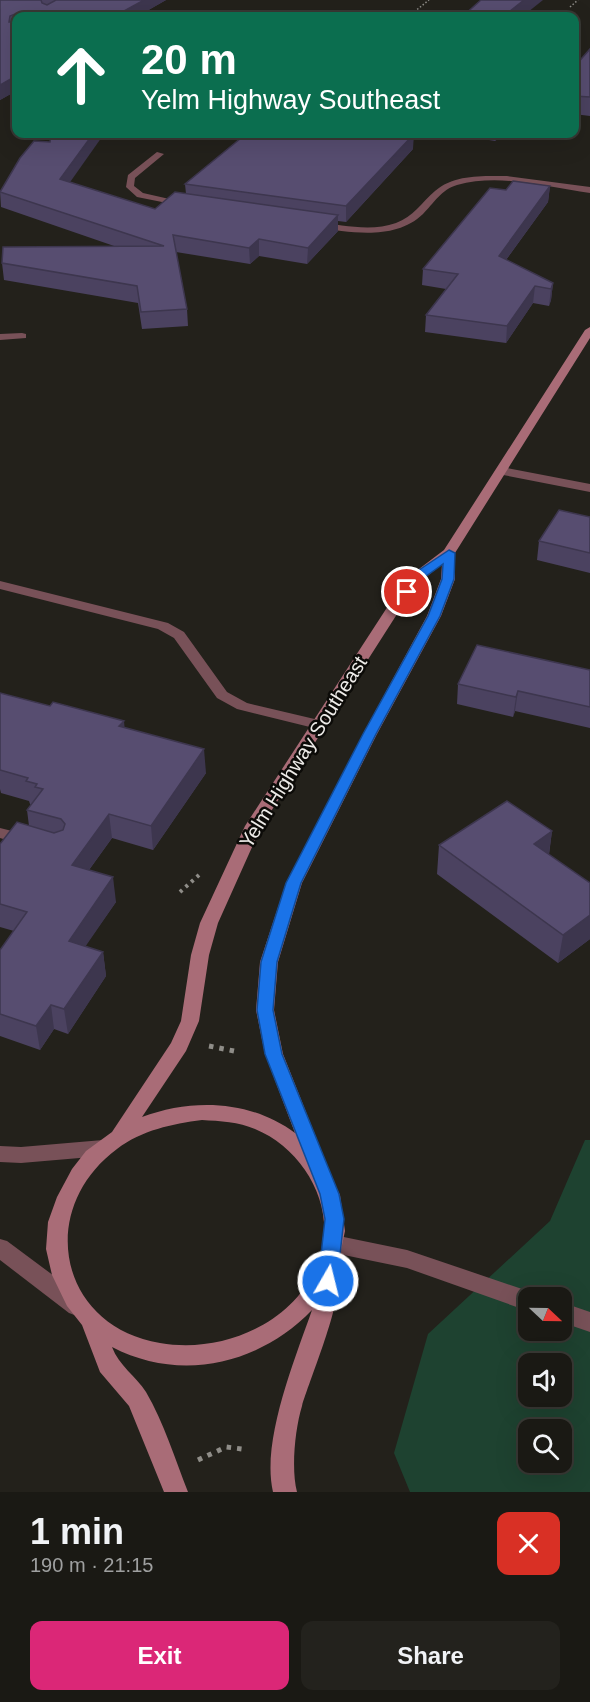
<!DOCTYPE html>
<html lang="en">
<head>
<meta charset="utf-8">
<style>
	body { margin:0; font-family:Helvetica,sans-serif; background:#23221d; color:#f1f3f6; height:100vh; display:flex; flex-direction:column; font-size:22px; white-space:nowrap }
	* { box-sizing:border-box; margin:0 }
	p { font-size:20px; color:#9fa0a0 }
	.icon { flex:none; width:33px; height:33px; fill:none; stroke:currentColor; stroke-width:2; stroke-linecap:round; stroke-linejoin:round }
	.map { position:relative; height:1492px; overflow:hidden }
	.drawer { display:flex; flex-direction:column; background:#1a1914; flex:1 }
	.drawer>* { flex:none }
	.top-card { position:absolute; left:12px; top:12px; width:567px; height:126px; border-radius:12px; box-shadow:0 6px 24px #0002,0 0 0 2px #383834; background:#0b6e4f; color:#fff; overflow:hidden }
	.needle { width:39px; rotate:112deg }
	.fabs { position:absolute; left:518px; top:1287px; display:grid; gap:12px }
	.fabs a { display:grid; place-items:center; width:54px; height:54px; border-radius:12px; background:#1a1914; box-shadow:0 6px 24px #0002,0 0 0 2px #383834; font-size:30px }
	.pin { position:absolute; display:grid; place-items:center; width:51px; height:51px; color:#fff; margin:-26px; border:3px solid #fff; border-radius:50%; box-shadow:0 2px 6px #0007 }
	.me { position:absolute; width:66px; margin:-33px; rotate:8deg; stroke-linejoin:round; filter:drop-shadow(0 0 4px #0008) }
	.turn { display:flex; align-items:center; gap:21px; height:126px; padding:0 30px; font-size:27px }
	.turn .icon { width:78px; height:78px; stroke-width:2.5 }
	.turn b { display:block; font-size:42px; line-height:51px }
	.round { display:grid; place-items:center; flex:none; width:63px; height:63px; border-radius:12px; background:#23221d }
	.head { display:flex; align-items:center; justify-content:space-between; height:102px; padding:0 30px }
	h1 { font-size:36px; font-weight:700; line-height:45px }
	.primary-button { display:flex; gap:12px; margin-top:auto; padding:12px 30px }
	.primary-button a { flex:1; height:69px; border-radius:12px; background:#db2777; color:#fff; font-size:24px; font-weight:700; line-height:69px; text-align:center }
	.primary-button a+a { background:#23221d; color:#f1f3f6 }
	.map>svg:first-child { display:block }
</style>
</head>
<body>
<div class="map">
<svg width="590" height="1492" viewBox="0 0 590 1492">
	<rect width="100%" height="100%" fill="#23211b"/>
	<path fill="#1e4230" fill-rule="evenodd" d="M585 1140H590V1492H410L394 1453 428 1334 550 1221ZM528 1298H561V1330H528ZM528 1364H561V1396H528ZM528 1430H561V1462H528Z"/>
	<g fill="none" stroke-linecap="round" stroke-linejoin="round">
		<g stroke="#8f8d88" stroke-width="1.5" stroke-dasharray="1.5 2" stroke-linecap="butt">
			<path d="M570 7 578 0"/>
			<path d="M409 16 429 0"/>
		</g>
		<path stroke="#8f8d88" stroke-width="4" stroke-dasharray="3 4.5" stroke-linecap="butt" d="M180 892 199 875"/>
		<g stroke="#8f8d88" stroke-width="5" stroke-dasharray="4.5 6" stroke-linecap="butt">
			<path d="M209 1046 234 1051"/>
			<path d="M198 1460 226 1447 242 1449"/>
		</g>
		<g fill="#785158" fill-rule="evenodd">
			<path d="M334 1235 407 1250 528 1291 536 1294 537 1298H528V1311L407 1268 334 1253 327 1251 324 1244 327 1237Z"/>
			<path d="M561 1302 590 1312V1332L561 1322Z"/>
		</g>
		<g fill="#785158" fill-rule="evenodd">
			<path d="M157 152 164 154 135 178 134 186 143 193 187 203V207L137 197 126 187 128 175Z"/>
			<path d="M507 176 590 187V193C547 187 500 173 457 185 442 189 433 204 423 214 395 241 351 232 317 228L313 225 317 222C342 225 371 232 396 223 413 217 422 202 435 191 454 174 484 176 507 176Z"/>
			<path d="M22 333 26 334V338L0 340V334Z"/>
			<path d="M502 467 590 484V492L498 474 496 471Z"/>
			<path d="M0 581 168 623 184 632 227 692 247 703 323 721 325 724 318 729 237 709 217 698 174 638 158 629 0 589Z"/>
			<path d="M0 828 32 836 34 840 32 844 26 846 0 838Z"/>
			<path d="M103 1140 110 1142 113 1148 110 1154 103 1156 21 1163 0 1162V1146L21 1147Z"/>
			<path d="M0 1239 7 1241 85 1299 88 1306 85 1313 77 1316 69 1313 0 1260Z"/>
		</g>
		<path fill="#a96c77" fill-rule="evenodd" d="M590 327V338L455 553V579L441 616 377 734 302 883 278 962 274 1010 283 1054 325 1160 323 1164 340 1195 345 1231 337 1269C347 1292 310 1378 302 1406 295 1429 291 1469 297 1492H273C261 1441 295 1359 312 1310 260 1364 181 1383 112 1347 119 1366 136 1376 146 1392 164 1423 175 1459 188 1492H164L129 1406 100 1372 82 1325 67 1306 52 1275 46 1249 48 1222 57 1197 72 1169 86 1151 112 1132 171 1043 181 1021 191 955 200 923 245 826 388 606 415 572 444 550 585 330ZM442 564 441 579 427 616 363 734 286 883 260 962 256 1010 265 1054 295 1133C251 1100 192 1098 142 1117L186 1051 199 1021 209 955 218 923 261 827 399 611 425 578ZM202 1120C220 1121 239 1122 255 1129 306 1150 339 1211 318 1264 293 1324 222 1354 160 1343 58 1326 36 1209 117 1149 142 1130 172 1124 202 1120Z"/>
	</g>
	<g fill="#4b4260">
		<path d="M0 0H166L138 16H16V91L0 100Z"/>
		<path d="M590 49V116L574 114V67Z"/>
		<path d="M453 134H504L495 141Z"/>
		<path d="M413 149 346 222 338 221V231L307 264 259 256 250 264 176 252 187 309 188 326 142 329 138 303 4 280 2 263 117 247 1 207 0 191 70 182 155 209 186 194 185 184Z"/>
		<path d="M550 186 548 202 506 260 553 283 551 300 549 306 533 303 506 343 425 332 426 315 446 289 422 285 423 269 506 190Z"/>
		<path d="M590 517V573L537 560 539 541Z"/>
		<path d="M590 670V728L515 711 513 717 457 704 458 684Z"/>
		<path d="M0 693 124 728 206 773 153 850 112 838 89 870 116 902 85 946 103 952 106 976 68 1034 54 1029 40 1050 0 1036V950L14 931 0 927V844L29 826 27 810 31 805 30 804 29 801 1 793 0 789Z"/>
		<path d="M552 831 549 855 590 883V939L558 963 437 874 439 845Z"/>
	</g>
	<g fill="#3d364e">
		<path d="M144 0H166L138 16H115Z"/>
		<path d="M524 0H543L523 16H504Z"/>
		<path d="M16 76V91L0 100V85Z"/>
		<path d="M93 134H104L61 195 60 179Z"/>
		<path d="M414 134 413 149 346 222V206Z"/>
		<path d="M496 134H504L495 141Z"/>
		<path d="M550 186 548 202 497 272 499 256Z"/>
		<path d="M338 215V231L307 264 308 248Z"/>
		<path d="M259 239V256L250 264 249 248Z"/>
		<path d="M553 283 551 300 549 306 551 289Z"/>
		<path d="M535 286 533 303 506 343 507 326Z"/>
		<path d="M518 691 515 711 513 717 516 697Z"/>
		<path d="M124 721 126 744 119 726Z"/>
		<path d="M204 749 206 773 153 850 151 826Z"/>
		<path d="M109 814 112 838 75 889 72 865Z"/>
		<path d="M552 831 548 860 534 844Z"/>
		<path d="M113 877 116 902 72 966 69 941Z"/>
		<path d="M590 915V939L558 963 563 935Z"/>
		<path d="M103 952 106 976 68 1034 64 1009Z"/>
		<path d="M51 1005 54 1029 40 1050 36 1026Z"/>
	</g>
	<g fill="#574d70" stroke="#3d364e" stroke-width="1.5" fill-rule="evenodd">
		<path d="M0 0H41L42 3 47 5 56 0H144L115 16H16V76L0 85ZM15 14 16 22H9L10 16Z"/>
		<path d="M481 0H524L504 16H463Z"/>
		<path d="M590 49V97L574 96V67Z"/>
		<path d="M51 134H93L60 179 155 209 175 192 338 215 308 248 259 239 249 248 173 235 187 309 141 312 137 286 2 263 3 247 164 246 0 192 20 158 34 141 50 142Z"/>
		<path d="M246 134H323L341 136 343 134H414L346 206 185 184Z"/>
		<path d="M513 181 550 186 499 256 553 283 551 289 535 286 507 326 426 315 458 274 423 269 490 188 506 190Z"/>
		<path d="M559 510 590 517V553L539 541Z"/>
		<path d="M477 645 590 670V707L518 691 516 697 458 684Z"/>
		<path d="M0 693 50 706 53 702 124 721 119 726 204 749 151 826 109 814 72 865 113 877 69 941 103 952 64 1009 51 1005 36 1026 0 1014V950L27 912 0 904V844L17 822 54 833 63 830 65 824 61 819 27 810 43 789 35 787 37 784 26 781 28 778 0 770Z"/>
		<path d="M507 801 552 831 534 844 590 883V915L563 935 439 845Z"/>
	</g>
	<path fill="#1a73e8" stroke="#114b97" stroke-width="1.5" d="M449 550 455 553 454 579 440 616 376 734 301 883 277 962 273 1010 282 1054 339 1194 344 1219 337 1281 335 1287 328 1290 321 1287 318 1281 325 1219 320 1194 265 1054 257 1010 261 962 286 883 363 734 428 616 442 579 443 564 425 577 411 594H403L401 592 416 572Z"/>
	<g text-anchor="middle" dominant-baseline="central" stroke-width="5" stroke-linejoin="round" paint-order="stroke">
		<g font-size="20" fill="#edebe8" stroke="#0c0b08">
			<text transform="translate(303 752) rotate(-58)">Yelm Highway Southeast</text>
		</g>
	</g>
</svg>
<div class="fabs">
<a><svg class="needle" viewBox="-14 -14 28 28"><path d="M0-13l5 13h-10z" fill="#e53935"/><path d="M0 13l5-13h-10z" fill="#9fa0a0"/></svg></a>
<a><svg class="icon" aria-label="sound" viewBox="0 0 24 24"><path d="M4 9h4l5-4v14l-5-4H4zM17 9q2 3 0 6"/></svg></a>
<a><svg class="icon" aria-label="search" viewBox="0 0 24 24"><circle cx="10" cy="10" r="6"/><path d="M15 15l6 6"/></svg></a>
</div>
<div class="pin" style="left:407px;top:592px;background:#d93025"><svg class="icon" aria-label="arrive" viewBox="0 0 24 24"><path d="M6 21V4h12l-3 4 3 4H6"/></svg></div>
<svg class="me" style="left:328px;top:1281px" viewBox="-20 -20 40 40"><circle r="17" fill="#1a73e8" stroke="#fff" stroke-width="3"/><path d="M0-11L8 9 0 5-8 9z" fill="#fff"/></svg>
<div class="top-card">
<div class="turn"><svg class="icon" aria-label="ahead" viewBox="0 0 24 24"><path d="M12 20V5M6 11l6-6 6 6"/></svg><div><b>20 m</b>Yelm Highway Southeast</div></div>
</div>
</div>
<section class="drawer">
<div class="head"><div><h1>1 min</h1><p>190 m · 21:15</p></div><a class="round" style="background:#d93025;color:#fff"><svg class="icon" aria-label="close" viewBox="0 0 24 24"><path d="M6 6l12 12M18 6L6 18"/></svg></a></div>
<div class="primary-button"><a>Exit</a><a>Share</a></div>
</section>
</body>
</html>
